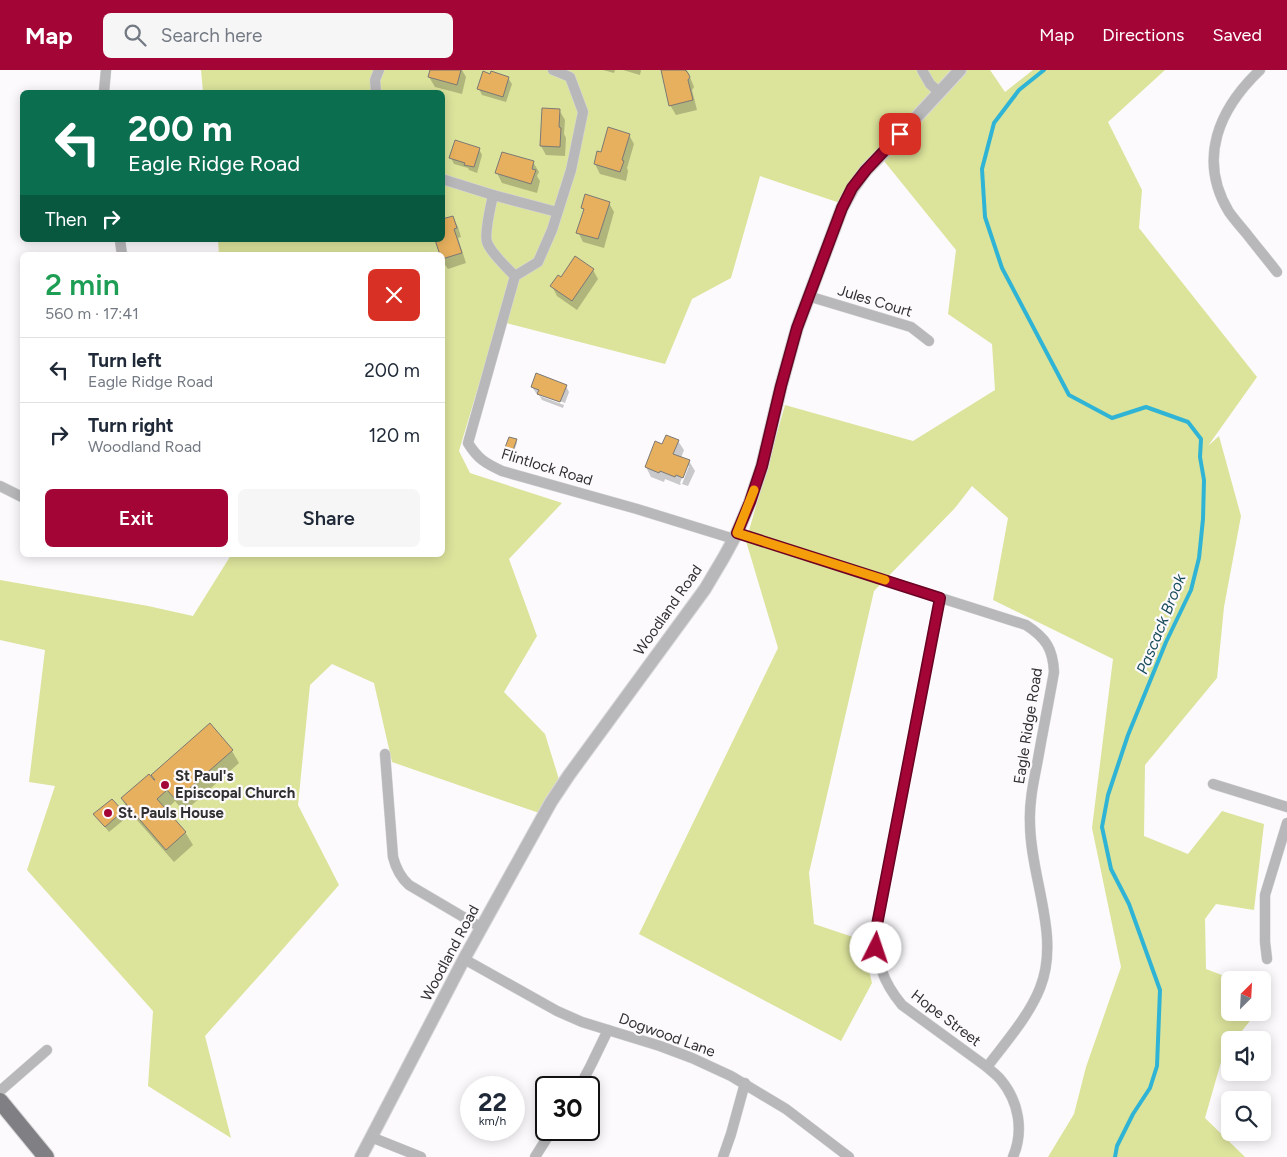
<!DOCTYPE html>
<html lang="en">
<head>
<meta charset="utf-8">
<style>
	body { margin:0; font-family:Figtree,sans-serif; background:#f6f6f7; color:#1f2937; height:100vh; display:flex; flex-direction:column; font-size:19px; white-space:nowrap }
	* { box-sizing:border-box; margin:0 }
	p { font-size:16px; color:#747a83 }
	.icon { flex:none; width:28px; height:28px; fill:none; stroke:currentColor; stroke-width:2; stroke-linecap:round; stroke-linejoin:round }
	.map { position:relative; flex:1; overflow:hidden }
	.panel { position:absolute; left:20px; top:182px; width:425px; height:305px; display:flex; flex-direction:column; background:#fff; border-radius:8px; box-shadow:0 2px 12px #0003 }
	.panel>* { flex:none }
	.top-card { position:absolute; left:20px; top:20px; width:425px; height:152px; border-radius:8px; box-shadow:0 2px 12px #0003; background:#0b6e4f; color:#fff; overflow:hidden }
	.needle { width:32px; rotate:24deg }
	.tools { position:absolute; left:1221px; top:901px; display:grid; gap:10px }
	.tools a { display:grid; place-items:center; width:50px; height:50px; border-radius:8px; background:#fff; box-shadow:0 2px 12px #0003; font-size:25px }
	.speed { position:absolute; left:460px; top:1006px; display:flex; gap:10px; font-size:25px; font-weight:700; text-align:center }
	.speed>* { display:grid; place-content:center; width:65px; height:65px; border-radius:50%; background:#fff; box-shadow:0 2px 12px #0003; line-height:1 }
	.speed small { font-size:12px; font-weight:400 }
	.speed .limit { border:2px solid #111; border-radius:8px; background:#fff; color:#111 }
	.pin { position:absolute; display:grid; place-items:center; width:42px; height:42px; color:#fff; margin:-21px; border-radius:10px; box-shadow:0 2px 8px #0006 }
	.me { position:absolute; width:55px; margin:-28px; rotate:4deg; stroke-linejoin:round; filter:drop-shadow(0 0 4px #0008) }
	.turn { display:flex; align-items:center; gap:18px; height:105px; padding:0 25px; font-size:22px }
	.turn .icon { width:65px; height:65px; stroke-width:2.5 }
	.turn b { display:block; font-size:35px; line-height:42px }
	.then { display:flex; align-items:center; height:48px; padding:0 25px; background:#0003; gap:10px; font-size:19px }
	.round { display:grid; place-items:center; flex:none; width:52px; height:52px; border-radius:8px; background:#f6f6f7 }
	.summary { display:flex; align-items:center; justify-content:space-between; height:85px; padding:0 25px }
	h1 { font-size:30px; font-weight:600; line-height:38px; color:#1e9e55 }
	.action { display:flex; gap:10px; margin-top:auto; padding:10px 25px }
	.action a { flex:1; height:58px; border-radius:8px; background:#a30536; color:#fff; font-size:20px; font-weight:600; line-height:58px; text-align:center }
	.action a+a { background:#f6f6f7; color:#1f2937 }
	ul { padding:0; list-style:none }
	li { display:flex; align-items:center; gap:15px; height:65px; padding:0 25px; border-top:1px solid #e0e1e3 }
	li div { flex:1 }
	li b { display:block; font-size:19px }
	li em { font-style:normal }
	header { display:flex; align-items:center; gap:30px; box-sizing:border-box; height:70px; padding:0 25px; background:#a30536; color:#fff }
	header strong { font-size:24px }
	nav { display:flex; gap:28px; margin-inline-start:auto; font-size:18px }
	.search { width:350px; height:45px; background:#f6f6f7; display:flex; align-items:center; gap:12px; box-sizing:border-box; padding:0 18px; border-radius:8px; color:#747a83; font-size:19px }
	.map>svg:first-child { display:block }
</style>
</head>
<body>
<header>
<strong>Map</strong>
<div class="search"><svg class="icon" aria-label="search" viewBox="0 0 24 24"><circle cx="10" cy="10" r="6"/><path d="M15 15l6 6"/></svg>Search here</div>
<nav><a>Map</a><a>Directions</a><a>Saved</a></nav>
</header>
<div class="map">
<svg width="1287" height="1087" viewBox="0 0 1287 1087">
	<rect width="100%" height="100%" fill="#fcfafd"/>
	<path fill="#dce39b" d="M201 0H990L1005 22 1033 0H1165L1108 52 1142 120 1139 158 1257 307 1208 376 1219 366 1241 446 1224 537 1217 608 1145 695 1144 766 1188 784 1222 741 1264 754 1254 840 1216 834 1205 849 1206 899 1235 910H1230V942L1256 943 1235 970H1230V976L1223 985 1205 1048 1245 1087H1048L1074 1044 1086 997 1121 897 1092 758 1113 589 993 530 1008 448 972 416 955 438 874 521 809 803 814 854 862 870 872 913 841 971 639 864 778 578 746 471 785 335 913 371 995 320 992 274 948 244 956 180 884 91 843 134 760 106 731 208 692 229 665 294 498 251 459 381 470 403 562 433 509 489 537 566 504 622 545 664 562 719 545 745 392 692 374 613 332 594 310 615 298 735 339 815 267 897 205 966 231 1068 148 1016 153 941 27 800 55 716 29 712 45 580 0 570V510L148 536 193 546 231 485H442V185H219L218 170H442V22H203Z"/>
	<g fill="#0003">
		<path d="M431 0H462L466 7 462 24 435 17 429 7Z"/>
		<path d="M603 0H615L614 3Z"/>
		<path d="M623 0H641L640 5Z"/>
		<path d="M662 0H687L694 17 692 20 697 40 676 45 670 35Z"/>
		<path d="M508 8 512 14 506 32 482 25 479 19Z"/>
		<path d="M559 40 565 50 564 64 566 68 565 86 546 85 541 76Z"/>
		<path d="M629 65 634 74 627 98 628 101 626 111 600 104 595 94 601 84Z"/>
		<path d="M479 79 482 85 477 103 469 100 468 98 454 94 451 88Z"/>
		<path d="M533 92 539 102 537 106 540 111 537 123 502 113 497 103Z"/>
		<path d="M609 133 614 142 604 178 583 172 578 162 584 141 582 138Z"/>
		<path d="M453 147 458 157 461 167 458 168 466 193 448 199 442 190V185H441L435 170H442Z"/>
		<path d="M593 200 598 209 577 240 557 226 552 216 561 209Z"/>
		<path d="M566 316 569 322 565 333 540 323V326L564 335 563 338 542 330 539 325 536 323 532 317Z"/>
		<path d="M516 370 517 373 513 384 507 382 506 380Z"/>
		<path d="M678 371 684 380 681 388 689 391 695 401 688 416 682 414 689 396H687L680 413 681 414 680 415 665 409 664 412 651 407 646 397 662 376Z"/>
		<path d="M210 655 232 681 239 693 184 742 175 731 166 740 185 762 193 775 174 792 129 741 122 729 156 715Z"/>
		<path d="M112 730 126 748 109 762 95 745Z"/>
	</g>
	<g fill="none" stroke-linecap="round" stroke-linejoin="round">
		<path stroke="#30b4d5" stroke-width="4" d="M1044 0 1019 20 994 53 982 99 985 147 1002 198 1069 325 1112 348 1146 337 1188 352 1201 369 1200 387 1204 410 1203 449 1199 488 1191 520 1166 572 1128 665 1108 725 1102 757 1111 799 1129 834 1160 920 1157 996 1150 1018 1133 1044 1117 1076 1115 1087"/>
	</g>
	<g fill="#e7b05e" stroke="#7b7976">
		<path d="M430 0H461L457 15 428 7Z"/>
		<path d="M661 0H685L688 3 690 7 688 10 693 30 669 36Z"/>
		<path d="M483 1 490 4 491 1 509 7 503 27 477 19Z"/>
		<path d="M542 38 560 39 559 57 561 58 560 77 540 76Z"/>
		<path d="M608 57 630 64 622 90 624 91 620 102 594 94 597 81 601 82Z"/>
		<path d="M455 70 480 78 474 97 464 95 465 93 449 88Z"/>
		<path d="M502 82 534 91 532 99 536 100 531 114 495 103Z"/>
		<path d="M585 124 610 132 598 169 576 163 584 139 581 138Z"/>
		<path d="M453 146 457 158 454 159 462 183 442 189V185H440L435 170H442V149Z"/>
		<path d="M575 186 594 199 572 231 550 216 558 205 561 207Z"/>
		<path d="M536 303 567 315 560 332 537 324 539 320 531 317Z"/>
		<path d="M666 365 679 370 673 384 690 390 683 408 676 405 675 407 660 401 659 403 645 397 655 371 662 374Z"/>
		<path d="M509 367 517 369 512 383 504 380Z"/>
		<path d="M210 653 233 680 176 730 167 720 157 729 186 762 166 780 121 728 149 704 154 710H155L151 705Z"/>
		<path d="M112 729 123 741 105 757 93 744Z"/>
	</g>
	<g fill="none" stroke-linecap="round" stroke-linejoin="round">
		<g stroke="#d7d6d8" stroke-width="11">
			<g id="minor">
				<path d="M553 0 570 7 583 42 571 100 552 160 538 192 515 206 468 373C478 389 485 393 502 401L637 439 734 469"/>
				<path d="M922 0 930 14 939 22"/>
				<path d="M1260 0C1219 39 1197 89 1229 142 1234 149 1240 156 1246 163 1256 176 1267 189 1277 202"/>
				<path d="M104 22 106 0"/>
				<path d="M376 22 375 10 379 0"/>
				<path d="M442 109 493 125 557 142"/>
				<path d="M493 125C491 135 484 163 487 172 490 182 508 199 515 206"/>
				<path d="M120 170 122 185"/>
				<path d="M808 226 911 257 929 271"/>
				<path d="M0 416 22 427"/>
				<path d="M737 463 1026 555C1046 568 1053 579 1054 602 1049 631 1043 660 1038 689 1034 710 1029 731 1030 753 1030 807 1061 866 1040 918 1029 946 1005 973 987 997"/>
				<path d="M940 528 876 860C876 890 882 911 902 935L987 997C991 1001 997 1005 1001 1010 1019 1032 1024 1061 1013 1087"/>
				<path d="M385 684 393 787C396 799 400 807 409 815L482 858"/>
				<path d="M1213 714 1287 737"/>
				<path d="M464 889 557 941 582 952 660 976 692 988 731 1006 786 1039 849 1087"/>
				<path d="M1267 889 1265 872V825L1287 753"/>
				<path d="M579 1018 591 995 608 960"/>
				<path d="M0 1021 47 980"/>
				<path d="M371 1067 421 1087"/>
				<path d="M535 1087 552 1060"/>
				<path d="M723 1087 731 1064 745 1013"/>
			</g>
		</g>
		<g stroke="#d7d6d8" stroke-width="14">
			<path id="tertiary" d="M361 1087 464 889 551 732 569 705 705 519 724 487 737 463 750 432 762 396 781 316 797 258 842 138 853 118 866 100 888 78 960 0"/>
		</g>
		<g stroke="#d7d6d8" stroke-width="18">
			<path id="primary" d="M0 1031 46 1087"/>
		</g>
		<use href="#minor" stroke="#b8b7b9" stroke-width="10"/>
		<use href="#tertiary" stroke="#b8b7b9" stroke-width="12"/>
		<use href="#primary" stroke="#807f83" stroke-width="16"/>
	</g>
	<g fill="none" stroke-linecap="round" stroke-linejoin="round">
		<g stroke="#6a0323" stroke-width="12">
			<path id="route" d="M876 878V860L940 528 737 463 750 432 762 396 781 316 797 258 842 138 852 118 866 100 900 64"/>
		</g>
		<use href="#route" stroke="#a30536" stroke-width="9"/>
		<path stroke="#f59e0b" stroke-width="9" d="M754 420 737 463 885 510"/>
	</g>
	<g fill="#a30536" stroke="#fcfafd" stroke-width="2">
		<circle cx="165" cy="715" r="5"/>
		<circle cx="108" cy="743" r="5"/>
	</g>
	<g text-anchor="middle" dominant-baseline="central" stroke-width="4.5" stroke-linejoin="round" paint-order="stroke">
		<g font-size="15" fill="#313031" stroke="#fcfafd">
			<text transform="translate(875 231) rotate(17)">Jules Court</text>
			<text transform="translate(547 397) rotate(17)">Flintlock Road</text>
			<text transform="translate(668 540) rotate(-55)">Woodland Road</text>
			<text transform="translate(1028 656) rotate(-81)">Eagle Ridge Road</text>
			<text transform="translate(450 883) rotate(-62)">Woodland Road</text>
			<text transform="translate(946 948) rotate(37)">Hope Street</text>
			<text transform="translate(667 965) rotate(20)">Dogwood Lane</text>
		</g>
		<g font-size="15" font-weight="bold" fill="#313031" stroke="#fcfafd" text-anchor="start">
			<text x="175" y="706">St Paul's<tspan x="175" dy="17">Episcopal Church</tspan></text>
			<text x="118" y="743">St. Pauls House</text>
		</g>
		<g font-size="16" font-style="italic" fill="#184c5b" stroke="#fcfafd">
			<text transform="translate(1161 554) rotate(-68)">Pascack Brook</text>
		</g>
	</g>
</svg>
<div class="tools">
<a><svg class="needle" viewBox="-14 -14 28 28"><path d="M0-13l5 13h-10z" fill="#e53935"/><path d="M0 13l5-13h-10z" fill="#747a83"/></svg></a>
<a><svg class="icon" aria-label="sound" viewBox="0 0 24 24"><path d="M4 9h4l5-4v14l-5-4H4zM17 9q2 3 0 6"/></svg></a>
<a><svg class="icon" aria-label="search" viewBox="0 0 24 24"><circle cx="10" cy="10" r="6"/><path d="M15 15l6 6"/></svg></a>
</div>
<div class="speed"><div>22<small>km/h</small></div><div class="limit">30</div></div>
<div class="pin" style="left:900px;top:64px;background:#d93025"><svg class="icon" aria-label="arrive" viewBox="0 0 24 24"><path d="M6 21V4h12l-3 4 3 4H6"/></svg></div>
<svg class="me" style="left:876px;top:878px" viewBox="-20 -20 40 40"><circle r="19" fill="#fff"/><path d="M0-13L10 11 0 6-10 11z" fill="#a30536"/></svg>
<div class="top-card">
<div class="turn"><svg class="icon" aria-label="left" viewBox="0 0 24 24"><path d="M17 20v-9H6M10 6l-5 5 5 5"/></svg><div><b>200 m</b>Eagle Ridge Road</div></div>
<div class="then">Then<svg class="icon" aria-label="right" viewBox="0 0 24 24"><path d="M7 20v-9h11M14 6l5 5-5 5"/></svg></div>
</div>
<section class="panel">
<div class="summary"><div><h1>2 min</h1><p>560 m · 17:41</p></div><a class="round" style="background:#d93025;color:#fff"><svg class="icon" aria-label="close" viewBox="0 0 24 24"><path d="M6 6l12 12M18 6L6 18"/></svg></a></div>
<ul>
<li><svg class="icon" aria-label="left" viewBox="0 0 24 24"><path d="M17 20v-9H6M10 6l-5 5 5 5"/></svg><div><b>Turn left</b><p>Eagle Ridge Road</p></div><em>200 m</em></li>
<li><svg class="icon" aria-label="right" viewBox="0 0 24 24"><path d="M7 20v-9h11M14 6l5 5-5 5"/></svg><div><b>Turn right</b><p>Woodland Road</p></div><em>120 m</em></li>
</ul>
<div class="action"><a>Exit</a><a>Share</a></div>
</section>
</div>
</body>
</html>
